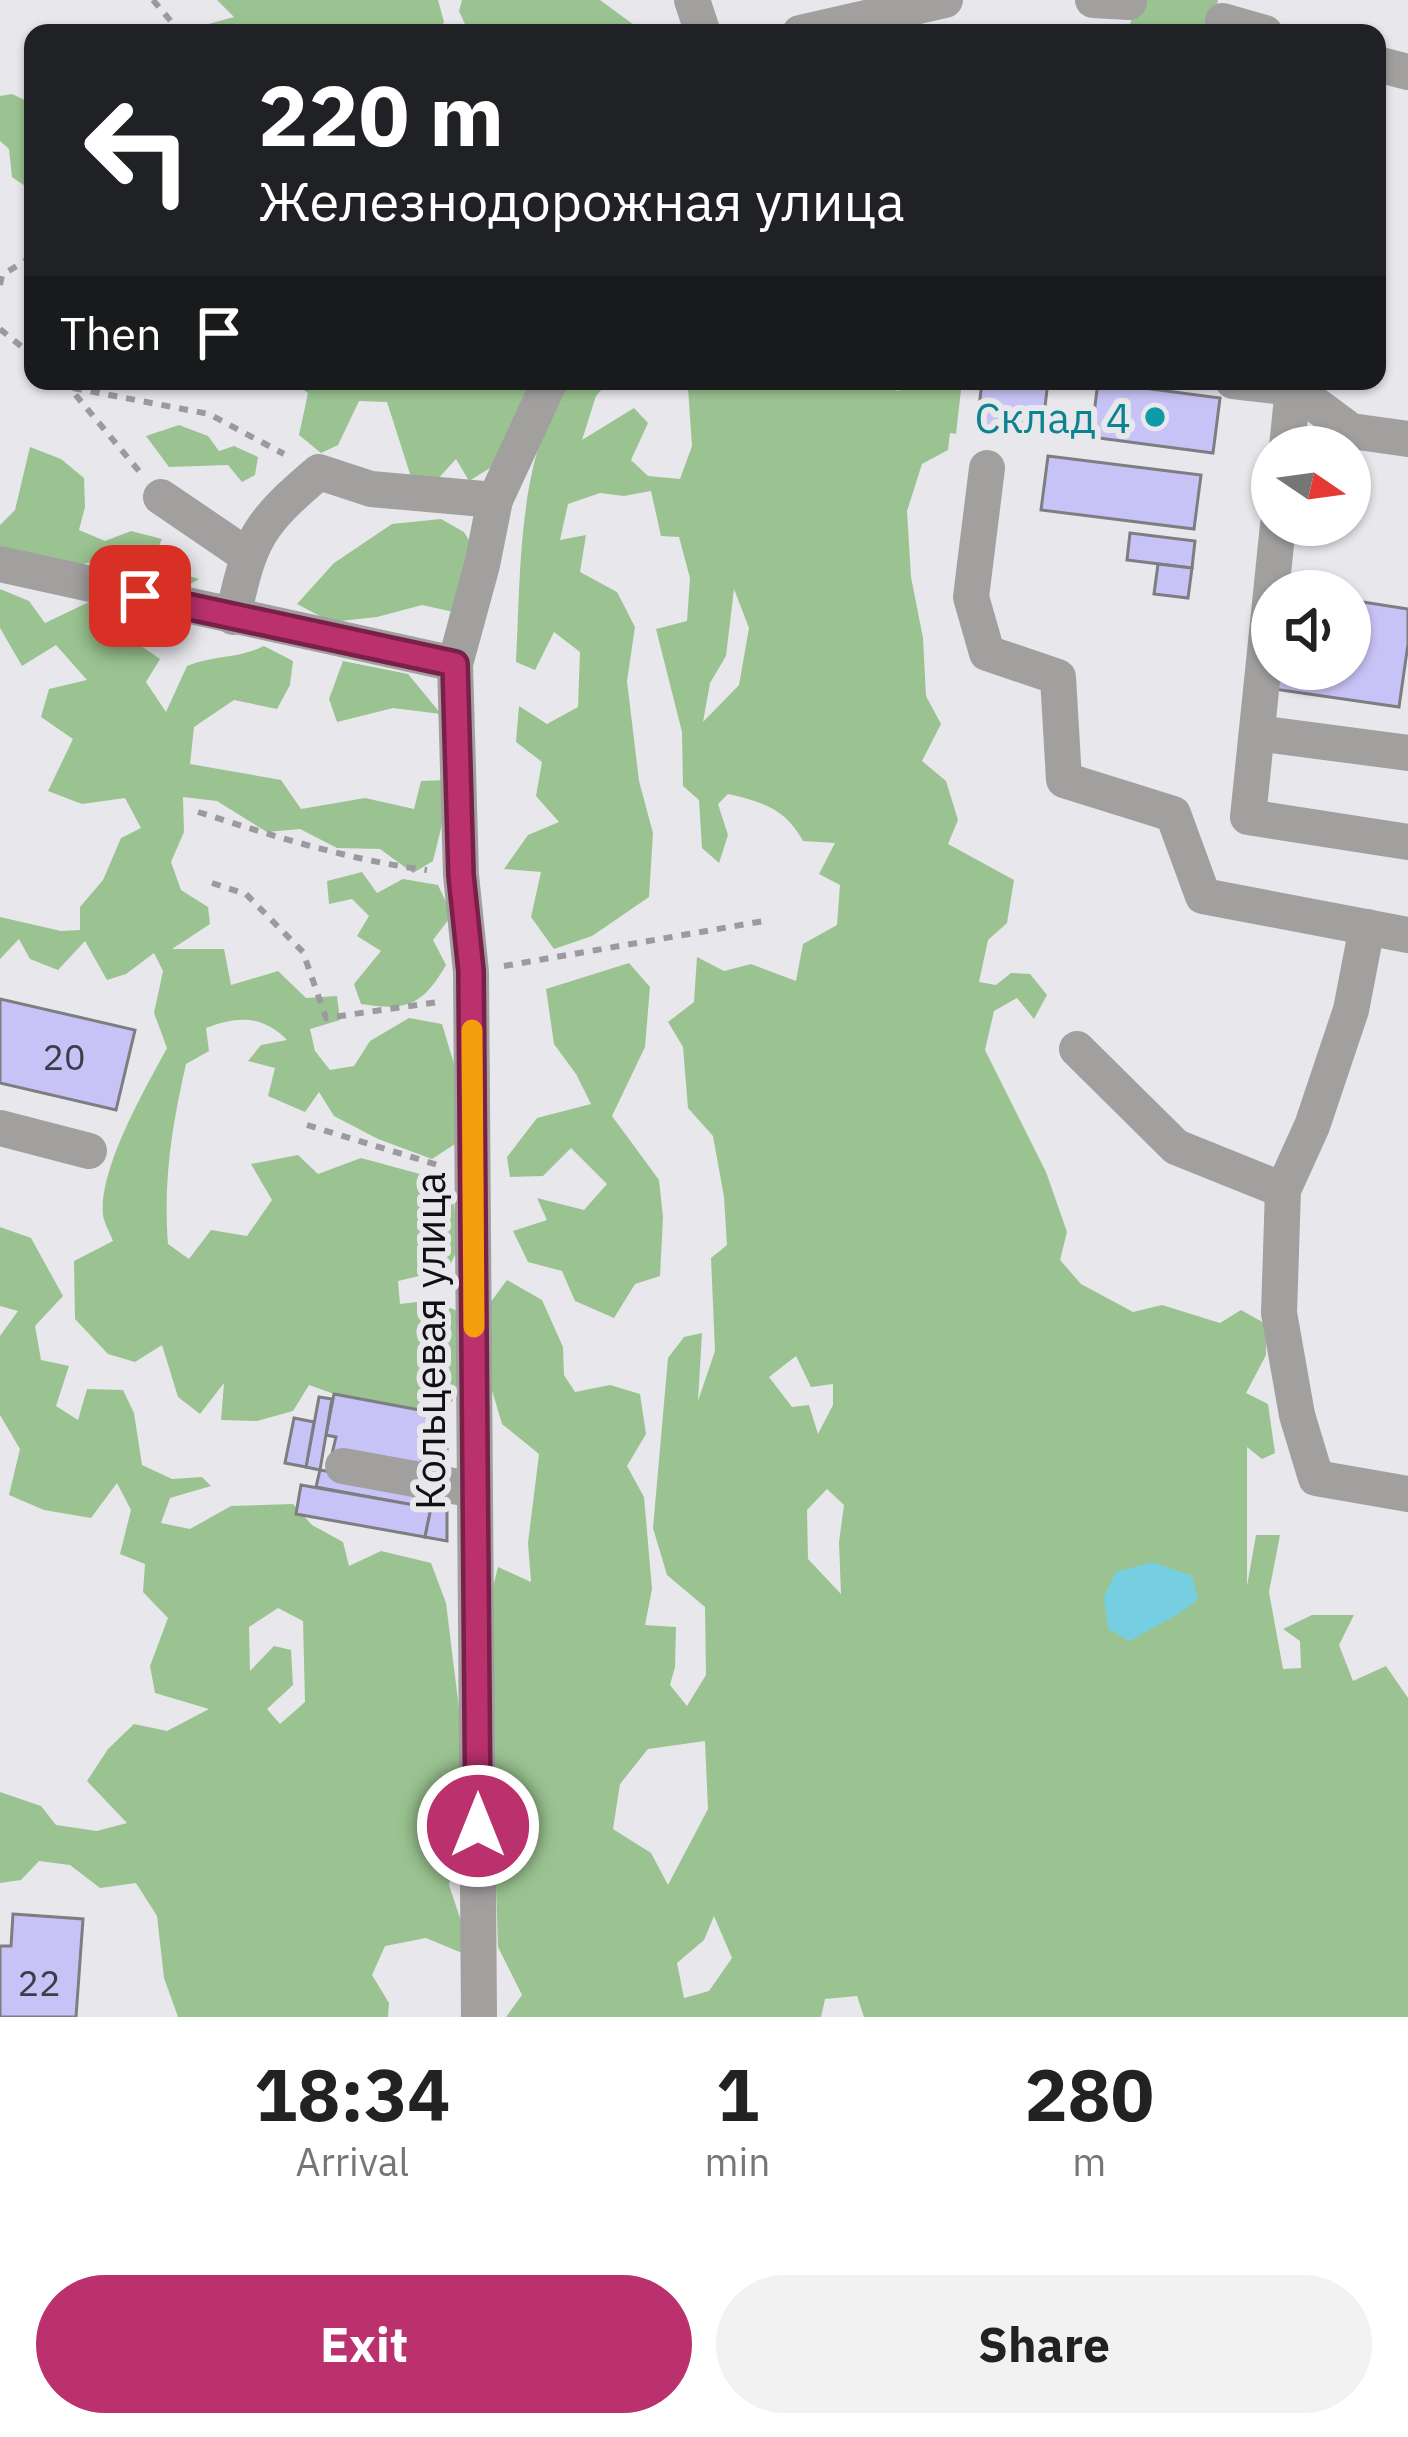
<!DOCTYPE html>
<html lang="en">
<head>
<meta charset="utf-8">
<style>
	body { margin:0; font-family:"IBM Plex Sans",sans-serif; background:#f2f2f2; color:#222; height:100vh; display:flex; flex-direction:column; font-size:45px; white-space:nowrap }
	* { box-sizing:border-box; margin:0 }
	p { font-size:39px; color:#767676 }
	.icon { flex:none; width:66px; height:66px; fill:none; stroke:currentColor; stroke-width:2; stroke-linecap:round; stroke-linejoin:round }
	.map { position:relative; height:2017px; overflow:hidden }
	.drawer { display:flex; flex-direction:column; background:#fff; flex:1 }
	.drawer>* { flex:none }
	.guide { position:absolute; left:24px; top:24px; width:1362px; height:366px; border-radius:24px; box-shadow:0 3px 9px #0004; background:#202124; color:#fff; overflow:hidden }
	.needle { width:78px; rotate:103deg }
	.buttons { position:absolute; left:1251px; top:426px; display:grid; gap:24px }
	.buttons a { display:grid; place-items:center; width:120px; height:120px; border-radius:50%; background:#fff; box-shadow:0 3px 9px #0004; font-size:60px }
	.pin { position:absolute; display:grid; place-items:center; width:102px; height:102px; color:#fff; margin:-51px; border-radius:24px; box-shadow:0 6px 18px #0006 }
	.me { position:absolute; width:132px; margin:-66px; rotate:0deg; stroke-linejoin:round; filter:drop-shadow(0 0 9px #0008) }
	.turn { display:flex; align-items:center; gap:42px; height:252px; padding:0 36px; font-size:54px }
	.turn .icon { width:156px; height:156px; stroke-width:2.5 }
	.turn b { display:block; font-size:84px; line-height:102px }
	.then { display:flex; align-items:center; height:114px; padding:0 36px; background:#0003; gap:24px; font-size:45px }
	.eta { display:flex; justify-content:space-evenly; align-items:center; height:204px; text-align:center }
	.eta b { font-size:72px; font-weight:800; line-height:84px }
	.cta { display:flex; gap:24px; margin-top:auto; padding:24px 36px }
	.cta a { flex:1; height:138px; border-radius:72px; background:#ba316e; color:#fff; font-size:48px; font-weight:800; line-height:138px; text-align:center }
	.cta a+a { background:#f2f2f2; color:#222 }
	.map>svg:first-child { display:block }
</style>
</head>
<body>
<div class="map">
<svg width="1408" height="2017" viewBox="0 0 1408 2017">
	<rect width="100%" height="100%" fill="#e7e7ec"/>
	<g fill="#9bc391" fill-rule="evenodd">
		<path d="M217 0H438L444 22 438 33H196L194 28 234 17Z"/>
		<path d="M462 0H600L645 33H469L459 11Z"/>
		<path d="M1138 0H1218L1212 33H1127Z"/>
		<path d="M12 94 33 104V185L28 188 12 177 9 149 0 141V96Z"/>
		<path d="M291 381H540L498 463 469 481 456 459 434 483 410 474 387 402 359 401 338 445 321 453 299 435 308 393Z"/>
		<path d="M567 381H609L596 396 582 440 634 408 648 423 631 460 648 476 680 479 692 446 688 388 695 381H889L897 391 920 386V381H962L956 434 950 433 948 450 922 464 907 511 911 577 923 638 926 696 941 724 922 761 946 781 958 820 948 844 1014 880 1007 923 988 940 979 982 996 985 1011 973 1030 974 1047 995 1034 1019 1017 998 994 1011 985 1050 1046 1172 1067 1232 1060 1260 1081 1284 1133 1312 1162 1305 1220 1323 1241 1310 1266 1324V1355L1246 1393 1268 1404 1275 1453 1262 1459 1247 1447V1586L1256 1535H1280L1269 1592 1283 1669 1301 1668 1300 1641 1283 1629 1312 1615H1354L1339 1645 1353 1681 1386 1666 1408 1698V2017H864L857 1996 825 1999 821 2017H506L522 1995 498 1947 487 1611 498 1567 531 1582 528 1543 539 1454 502 1424 486 1370 487 1307 507 1280 542 1300 563 1347 564 1375 575 1392 610 1385 640 1394 646 1434 627 1466 644 1497 652 1589 645 1625 676 1627 675 1667 670 1685 687 1706 706 1675 705 1607 667 1575 653 1528 668 1358 684 1337 702 1333 698 1401 715 1351 711 1258 727 1245 724 1197 713 1136 688 1108 683 1047 668 1022 694 1002 697 957 724 971 751 964 796 981 803 944 837 925 840 885 819 874 835 843 803 841C786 809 763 802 728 794L718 804 728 835 719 863 702 848 699 800 683 786 682 732 656 629 687 621 690 578 679 537 661 536 651 491 624 496 600 493 568 504 560 540 586 535 580 572 617 592 635 627 627 681 639 781 653 833 649 897 592 936 554 949 531 917 541 872 504 869 528 835 559 822 536 796 542 762 516 742 519 706 547 724 578 707 580 652 554 632 535 670 516 662C521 568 517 464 567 381ZM734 589 749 628 739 685 703 722 710 683 726 656ZM796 1356 811 1387 833 1384V1405L818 1434 809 1405 792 1407 769 1377ZM827 1489 844 1505 839 1542 841 1594 808 1559 807 1510ZM705 1741 708 1809 668 1885 651 1853 613 1829 620 1784 648 1749ZM714 1916 732 1958 709 1991 684 1998 677 1963 704 1940Z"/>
		<path d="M179 425 208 436 219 451 234 446 258 457 255 475 242 482 228 465 169 467 146 436Z"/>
		<path d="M30 447 61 459 84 478 85 507 79 530 105 541 131 531 162 539 151 564 199 579 182 589 157 575 122 576 93 562 67 567 0 546V525L15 510Z"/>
		<path d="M441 519 464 532 479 557 458 613 422 605 377 617 331 622 297 604 334 563 392 524Z"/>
		<path d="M0 589 29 601 45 623 89 602 146 625 141 646 160 659 146 682 166 712 187 666C214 655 238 659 264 646L293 661 290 685 277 709 234 700 194 727 190 764 281 780 301 809 365 798 414 809 421 781 447 780 443 820 433 861 413 873 380 849 337 848 300 829 267 832 217 801 183 797 184 832 171 862 181 890 208 907 210 924 172 949H224L231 985 278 971 306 998 337 996 340 1020 310 1029 315 1051 330 1070 354 1066 370 1041 409 1018 442 1024 460 1084 455 1144 432 1159 378 1139 334 1116 319 1092 305 1112 268 1096 275 1068 248 1061 261 1045 287 1040C262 1015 238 1016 206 1028L209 1051 186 1064C172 1126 163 1180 168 1244L189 1259 211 1230 247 1236 272 1200 251 1164 298 1155 318 1174 361 1158 420 1174 452 1193 460 1245 448 1269 398 1281 400 1304 435 1300 459 1312 462 1363 452 1402 430 1412 334 1394 309 1385 293 1411 257 1421 221 1420 224 1383 200 1414 178 1397 162 1345 135 1362 108 1354 75 1319 74 1261 113 1241C110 1233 104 1223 103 1215 99 1168 145 1089 167 1048L154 1013 163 971 154 953 126 974 107 980 85 941 58 970 30 959 19 939 0 959V917L61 931 80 930V907L103 880 121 838 141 828 125 798 82 804 48 791 73 739 41 717 49 689 87 680 56 645 22 666 0 628Z"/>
		<path d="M343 661 408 674 441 714 393 708 337 722 329 699Z"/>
		<path d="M362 872 377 893 403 879 438 885 452 915 433 940 446 965C422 1006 407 1011 361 1004L354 984 381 951 357 936 369 916 352 899 329 904 327 881Z"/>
		<path d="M629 963 650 987 645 1047 612 1116 659 1180 663 1217 660 1276 635 1284 614 1318 575 1301 562 1271 528 1262 513 1231 547 1220 537 1198 584 1210 607 1184 571 1148 543 1176 510 1177 507 1157 537 1118 591 1104 576 1074 554 1044 546 989Z"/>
		<path d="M0 1227 31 1238 63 1296 35 1326 41 1360 69 1366 56 1406 78 1420 87 1389 123 1390 134 1413 142 1465 172 1479 202 1477 211 1486 170 1498 161 1523 190 1529 231 1506 293 1504 312 1525 343 1542 349 1566 381 1551 431 1563 446 1603 462 1733 461 1806 449 1885 462 1924V1953L426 1938 385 1946 372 1975 389 2003 388 2017H178L164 1978 157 1916 136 1883 100 1888 70 1865 39 1861 21 1880 0 1883V1792L41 1806 56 1825 97 1831 127 1823 87 1781 108 1749 134 1724 167 1731 209 1709 155 1693 150 1666 168 1618 143 1592 145 1564 120 1554 131 1510 117 1483 91 1518 44 1510 9 1495 20 1449 0 1415V1336L18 1311 0 1306ZM278 1608 303 1621 305 1702 280 1724 267 1709 293 1685 291 1650 274 1646 250 1671 249 1627Z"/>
	</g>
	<path fill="#76cfe0" d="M1152 1562 1192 1576 1198 1599C1179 1617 1153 1626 1130 1641L1108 1629 1104 1597 1116 1572Z"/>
	<g fill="#c8c3f6" stroke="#7e7d82" stroke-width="3">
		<path d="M982 381H1048L1042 433 977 426Z"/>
		<path d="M1098 382 1220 398 1213 453 1091 437Z"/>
		<path d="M1048 456 1201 475 1194 529 1041 510Z"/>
		<path d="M1130 533 1195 541 1192 568 1127 560Z"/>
		<path d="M1158 564 1192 568 1188 598 1154 594Z"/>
		<path d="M1350 600 1408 609V644L1399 707 1274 689 1277 669H1350Z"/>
		<path d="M0 999 135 1030 116 1110 0 1083Z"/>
		<path d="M334 1394 430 1412 420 1470 332 1454 336 1437 326 1435Z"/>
		<path d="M319 1397 332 1399 320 1470 306 1467Z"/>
		<path d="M430 1412 447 1415V1475L420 1470Z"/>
		<path d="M294 1418 314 1422 306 1467 285 1463Z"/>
		<path d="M320 1470 416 1487 413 1505 316 1487Z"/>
		<path d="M301 1485 431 1508 425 1537 296 1514Z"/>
		<path d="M431 1508 447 1511V1541L425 1537Z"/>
		<path d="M13 1914 83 1919 76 2017H0V1946H11Z"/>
	</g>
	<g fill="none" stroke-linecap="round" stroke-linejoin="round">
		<g stroke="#9b9a9e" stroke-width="6" stroke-dasharray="9 9" stroke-linecap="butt">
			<path d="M153 0 181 33"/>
			<path d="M0 285 2 275 33 256"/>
			<path d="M0 329 33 356"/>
			<path d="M64 381 139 471"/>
			<path d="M73 388 209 414 284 454"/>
			<path d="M198 812C274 836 348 860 427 870"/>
			<path d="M212 883 246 894 303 952 326 1018 438 1002"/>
			<path d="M504 966 764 921"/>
			<path d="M307 1125 441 1166"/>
		</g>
		<g stroke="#a29f9f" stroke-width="36">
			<path d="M692 0 703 33"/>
			<path d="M1093 0 1129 2"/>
			<path d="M1223 21 1265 33"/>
			<path d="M800 33 945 0"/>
			<path d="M1377 64 1408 72"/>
			<path d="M1233 381 1293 388 1351 431 1408 439"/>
			<path d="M1287 447 1293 388"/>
			<path d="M987 468 971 597 987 653 1058 677 1064 780 1173 814 1203 896 1408 935"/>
			<path d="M161 497 246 555"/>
			<path d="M1278 525 1248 817 1408 842"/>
			<path d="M0 564 455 664"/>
			<path d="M233 617C250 537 258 524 319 472L371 489 495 500"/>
			<path d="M1257 733 1408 753"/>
			<path d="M1367 927 1351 1010 1312 1126 1283 1190 1279 1313 1297 1415 1316 1478 1408 1494"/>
			<path d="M1077 1049 1176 1147 1283 1190"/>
			<path d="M0 1128 89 1151"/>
			<path d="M343 1466 475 1490"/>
			<path d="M479 2017 471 972 461 875 455 664 482 565 495 500 550 381"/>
		</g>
	</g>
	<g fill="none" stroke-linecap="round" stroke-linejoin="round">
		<g stroke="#792048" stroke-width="30">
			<path id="route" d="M140 596 455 664 461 875 471 971 478 1826"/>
		</g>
		<use href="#route" stroke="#ba316e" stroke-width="21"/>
		<path stroke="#f59e0b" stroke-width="21" d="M472 1030 474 1327"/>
	</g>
	<circle fill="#0f9aa8" stroke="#e7e7ec" stroke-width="4.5" cx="1155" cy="417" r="12"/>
	<g text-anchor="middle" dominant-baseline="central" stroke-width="12" stroke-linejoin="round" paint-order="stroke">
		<g font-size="36" fill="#3e3c4a">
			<text x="64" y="1056">20</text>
			<text x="39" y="1982">22</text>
		</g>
		<g font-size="42" fill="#0d838f" stroke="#e7e7ec" text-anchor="end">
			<text x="1131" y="417">Склад 4</text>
		</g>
		<g font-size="42" fill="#100f11" stroke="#e7e7ec">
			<text transform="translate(429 1341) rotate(-90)">Кольцевая улица</text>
		</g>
	</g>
</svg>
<div class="buttons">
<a><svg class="needle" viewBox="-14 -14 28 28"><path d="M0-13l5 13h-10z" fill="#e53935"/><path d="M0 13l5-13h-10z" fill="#767676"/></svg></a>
<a><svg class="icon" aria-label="sound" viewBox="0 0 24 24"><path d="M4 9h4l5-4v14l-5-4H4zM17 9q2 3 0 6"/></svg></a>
</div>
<div class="pin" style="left:140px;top:596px;background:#d93025"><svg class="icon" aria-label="arrive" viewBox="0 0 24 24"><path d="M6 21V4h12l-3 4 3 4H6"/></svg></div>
<svg class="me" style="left:478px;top:1826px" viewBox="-20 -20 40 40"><circle r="17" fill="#ba316e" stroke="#fff" stroke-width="3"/><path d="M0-11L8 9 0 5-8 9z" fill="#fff"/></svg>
<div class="guide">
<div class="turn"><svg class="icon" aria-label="left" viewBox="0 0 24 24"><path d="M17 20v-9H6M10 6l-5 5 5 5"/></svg><div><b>220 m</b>Железнодорожная улица</div></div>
<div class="then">Then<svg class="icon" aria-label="arrive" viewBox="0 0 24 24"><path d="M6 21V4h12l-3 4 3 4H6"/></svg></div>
</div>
</div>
<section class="drawer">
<div class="eta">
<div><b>18:34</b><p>Arrival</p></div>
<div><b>1</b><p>min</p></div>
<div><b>280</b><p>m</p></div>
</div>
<div class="cta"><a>Exit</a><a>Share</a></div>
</section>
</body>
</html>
